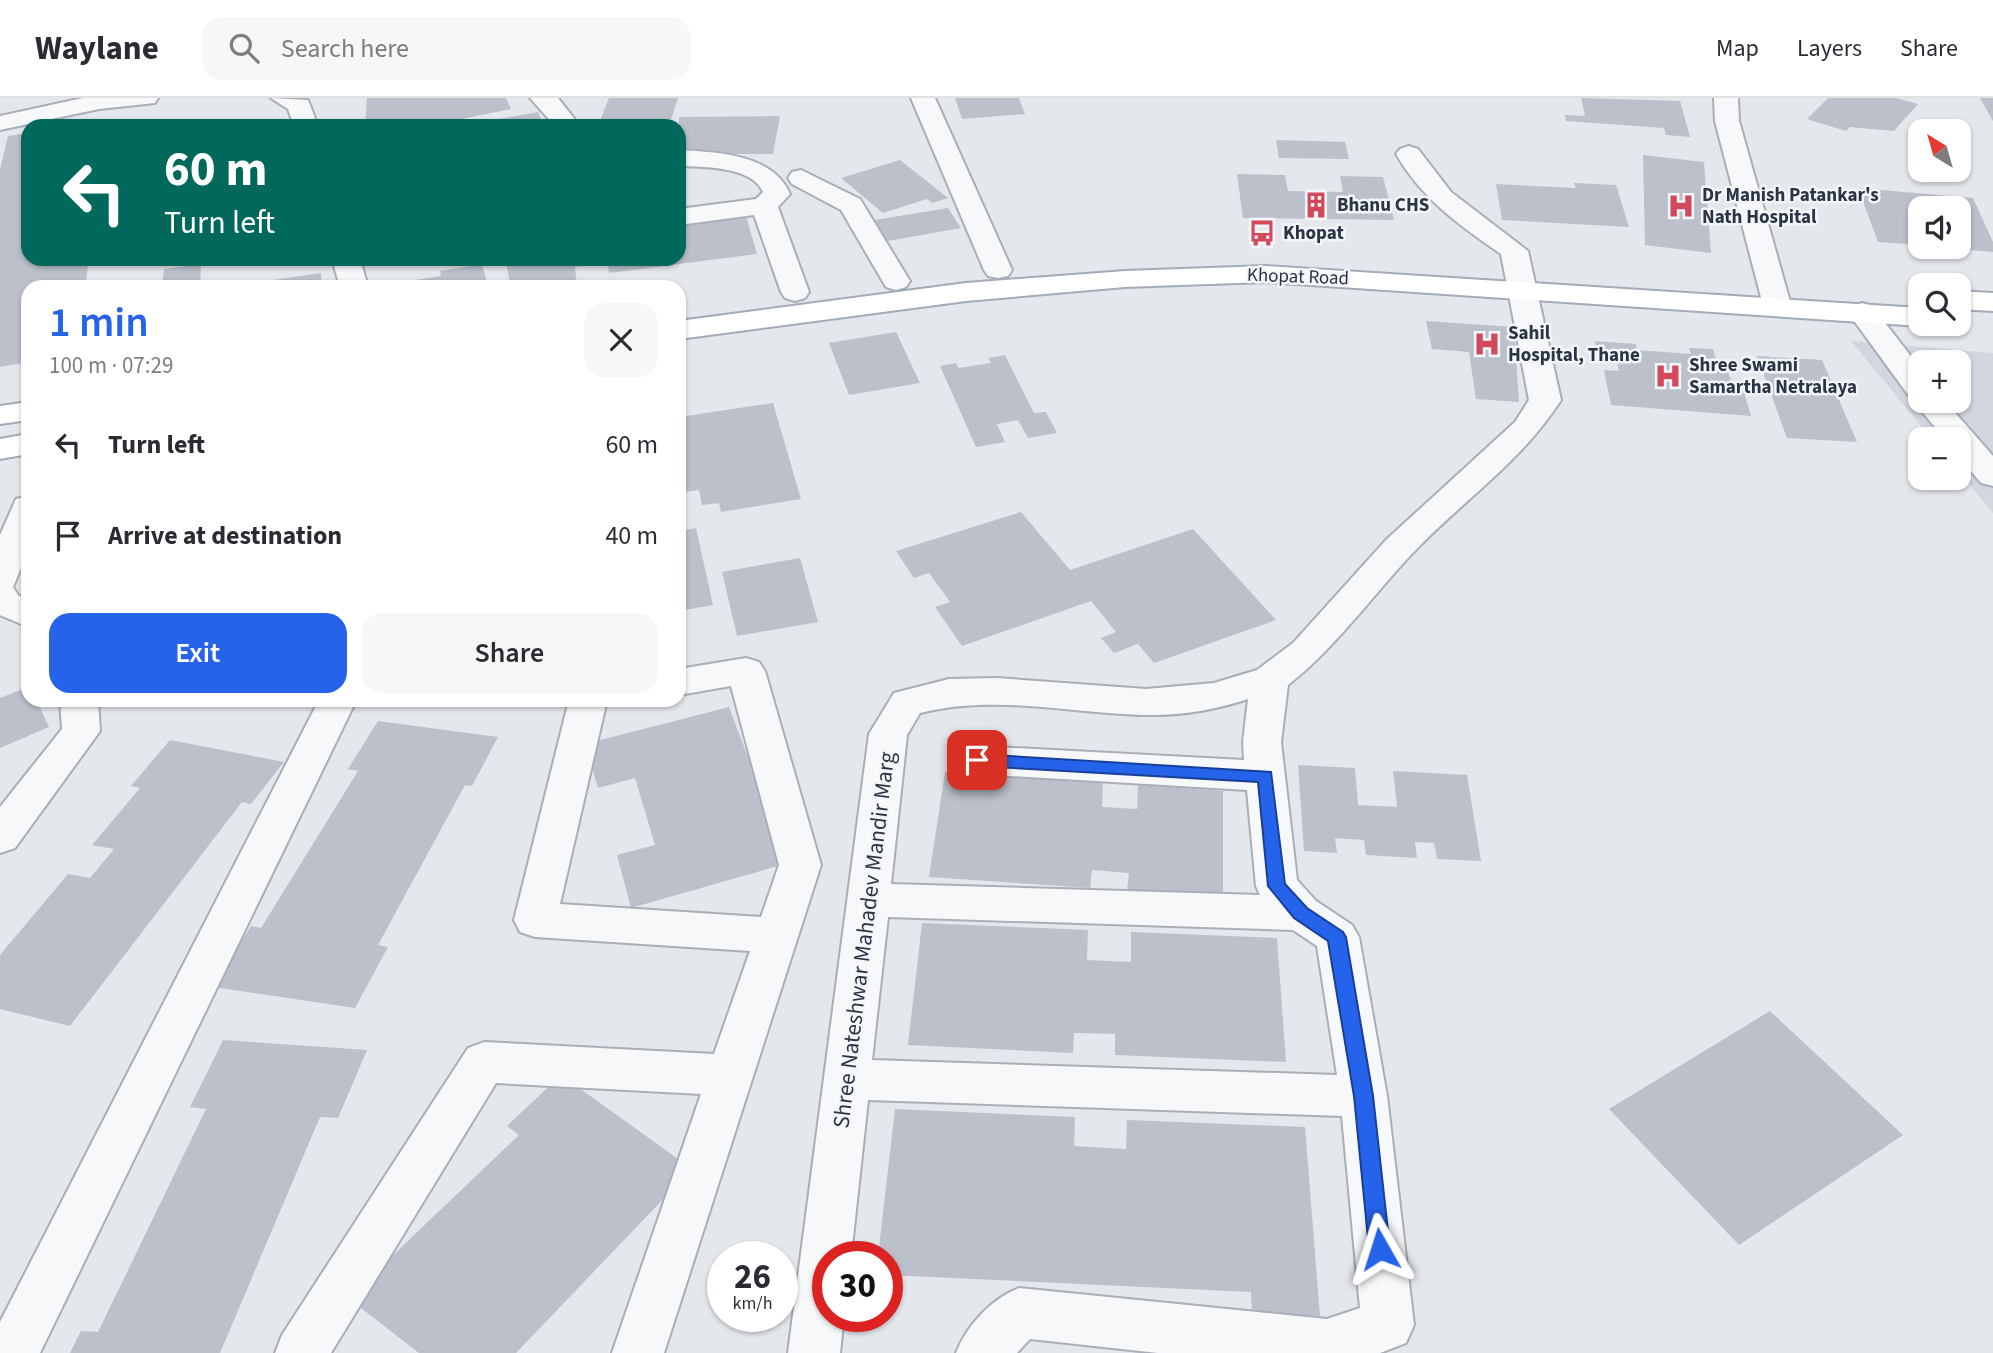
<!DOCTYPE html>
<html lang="en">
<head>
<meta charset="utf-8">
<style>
	body { margin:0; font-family:"Source Sans 3",sans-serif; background:#f7f7f7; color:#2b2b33; height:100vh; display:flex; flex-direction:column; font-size:26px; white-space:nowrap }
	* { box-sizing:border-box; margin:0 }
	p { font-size:23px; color:#7c7c81 }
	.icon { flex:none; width:38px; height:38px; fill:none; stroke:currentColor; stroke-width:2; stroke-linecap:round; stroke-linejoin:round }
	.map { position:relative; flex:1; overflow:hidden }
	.panel { position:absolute; left:21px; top:182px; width:665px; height:427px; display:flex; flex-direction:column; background:#fff; border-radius:21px; box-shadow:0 2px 5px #0004 }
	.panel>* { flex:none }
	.guide { position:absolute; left:21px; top:21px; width:665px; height:147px; border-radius:21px; box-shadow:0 2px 5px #0004; background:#00695c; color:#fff; overflow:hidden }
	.needle { width:46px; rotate:323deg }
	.controls { position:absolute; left:1908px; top:21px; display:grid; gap:14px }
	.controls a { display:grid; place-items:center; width:63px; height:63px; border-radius:14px; background:#fff; box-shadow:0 2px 5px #0004; font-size:35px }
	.speed { position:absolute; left:707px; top:1143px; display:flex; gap:14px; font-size:35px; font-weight:700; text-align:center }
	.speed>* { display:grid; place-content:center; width:91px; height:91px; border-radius:50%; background:#fff; box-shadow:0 2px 5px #0004; line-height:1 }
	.speed small { font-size:18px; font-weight:400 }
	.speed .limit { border:10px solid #d22; background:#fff; color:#111 }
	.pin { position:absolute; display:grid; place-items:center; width:60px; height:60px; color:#fff; margin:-30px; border-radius:14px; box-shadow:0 4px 10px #0006 }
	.me { position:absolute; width:77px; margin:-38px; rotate:354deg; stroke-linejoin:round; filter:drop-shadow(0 0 5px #0008) }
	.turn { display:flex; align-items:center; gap:24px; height:147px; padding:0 28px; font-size:32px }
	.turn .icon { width:91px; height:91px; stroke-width:2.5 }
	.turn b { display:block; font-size:49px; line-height:60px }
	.round { display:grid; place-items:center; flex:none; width:74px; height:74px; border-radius:21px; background:#f7f7f7 }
	.head { display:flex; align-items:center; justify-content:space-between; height:119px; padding:0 28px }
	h1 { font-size:42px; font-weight:600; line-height:52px; color:#2563eb }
	.cta { display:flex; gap:14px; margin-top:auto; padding:14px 28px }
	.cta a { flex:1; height:80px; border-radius:21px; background:#2563eb; color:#fff; font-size:28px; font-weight:600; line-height:80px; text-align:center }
	.cta a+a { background:#f7f7f7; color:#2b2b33 }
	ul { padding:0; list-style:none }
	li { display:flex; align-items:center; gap:21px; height:91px; padding:0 28px }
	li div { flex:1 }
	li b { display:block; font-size:26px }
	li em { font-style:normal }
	header { display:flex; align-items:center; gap:42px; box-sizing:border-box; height:98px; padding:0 35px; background:#fff; border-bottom:2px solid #e1e1e2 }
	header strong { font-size:33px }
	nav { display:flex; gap:38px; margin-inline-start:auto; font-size:24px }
	.search { width:490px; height:63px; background:#f7f7f7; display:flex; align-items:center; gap:18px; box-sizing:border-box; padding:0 24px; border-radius:21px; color:#7c7c81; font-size:26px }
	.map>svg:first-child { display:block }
</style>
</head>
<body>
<header>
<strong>Waylane</strong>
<div class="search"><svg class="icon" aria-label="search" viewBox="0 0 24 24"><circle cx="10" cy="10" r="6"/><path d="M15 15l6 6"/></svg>Search here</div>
<nav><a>Map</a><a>Layers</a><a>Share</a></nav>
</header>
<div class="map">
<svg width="1993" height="1255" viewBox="0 0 1993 1255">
	<rect width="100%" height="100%" fill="#e4e7ec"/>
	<path fill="#d2d6de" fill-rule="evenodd" d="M1851 243 1993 255V415L1958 373V341H1932ZM1920 264H1958V303H1920Z"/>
	<g fill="#bbc0ca">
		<path d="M367 0H506L511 11 427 28H365Z"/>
		<path d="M609 0H678L669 28H598Z"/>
		<path d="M955 0H1019L1025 16 962 21Z"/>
		<path d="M1581 0 1680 3 1690 39 1666 37 1664 30 1566 23 1565 17 1585 18Z"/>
		<path d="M1828 0H1896L1918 6 1894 33 1850 29 1846 33 1807 21Z"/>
		<path d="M1980 0H1993V23Z"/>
		<path d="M538 14 544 28H464V27Z"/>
		<path d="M780 18 773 56H679V19Z"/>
		<path d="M27 35 22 58 28 57V161H89L85 189H28V264L0 269V72L8 38Z"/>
		<path d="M1276 42 1345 44 1349 61 1279 60Z"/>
		<path d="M1643 57 1704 64 1711 155 1645 147Z"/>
		<path d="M900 62 948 100 932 105 927 101 883 115 841 80Z"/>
		<path d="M1237 76 1285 77 1288 93 1343 94 1340 78 1383 79 1394 122 1243 120Z"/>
		<path d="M1574 85 1616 87 1629 129 1502 122 1496 86 1576 90Z"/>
		<path d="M1858 90 1973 100 1993 144V154L1958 151V110H1920V147L1878 144Z"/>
		<path d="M948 110 961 130 888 143 875 122Z"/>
		<path d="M746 118 757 156 609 175 607 161H679V127Z"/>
		<path d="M505 161H592L593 167 575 169 577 189H511Z"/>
		<path d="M201 166 200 189H162L164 171Z"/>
		<path d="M482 166 488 189H391V186L441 178 440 173Z"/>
		<path d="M321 175V189H240V187Z"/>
		<path d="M1426 223 1514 229 1519 304 1476 301 1469 254 1432 251Z"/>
		<path d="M896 234 920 285 849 297 829 245Z"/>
		<path d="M1595 243 1636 246 1637 252 1691 256 1689 250 1713 251 1719 273 1728 274 1734 290 1743 291 1751 318 1611 307 1604 272 1619 273 1616 260 1598 259Z"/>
		<path d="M1005 257 1034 315 1046 314 1057 335 1028 340 1018 322 997 326 1005 344 976 349 940 268 956 265 958 270 991 265 988 260Z"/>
		<path d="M1757 258 1822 262 1857 344 1787 340Z"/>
		<path d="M773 305 801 401 721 414 719 405 702 407 699 392 684 394 679 371V319Z"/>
		<path d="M1021 414 1070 472 1193 431 1276 522 1154 565 1138 546 1114 555 1101 540 1116 534 1091 503 962 548 935 509 950 504 929 475 914 480 896 453Z"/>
		<path d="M696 430 713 507 679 513V433Z"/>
		<path d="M800 460 818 524 737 538 722 474Z"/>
		<path d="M28 589V602H36L49 629 0 650V600Z"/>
		<path d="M729 609 788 765 631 810 617 757 655 747 635 680 598 690 585 646Z"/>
		<path d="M378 623 498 639 472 688 465 687 378 847 388 849 355 910 213 889 251 828 261 830 358 673 348 671Z"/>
		<path d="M170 642 284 664 251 706 242 704 70 928 0 911V857L68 776 90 780 114 751 92 747 140 690 131 688Z"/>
		<path d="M1298 667 1355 670 1358 707 1397 709 1393 673 1467 677 1481 763 1437 761 1434 745 1415 744 1417 760 1366 757 1364 742 1335 740 1337 755 1304 753Z"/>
		<path d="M945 674 1103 685 1102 709 1137 711 1138 687 1223 693V799L1127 792 1129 775 1092 772 1090 790 929 779Z"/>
		<path d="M922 825 1088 832 1087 862 1131 864V834L1277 840 1286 964 1115 957V936L1074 935 1073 955 908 947Z"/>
		<path d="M1770 913 1903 1037 1739 1147 1609 1011Z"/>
		<path d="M223 942 367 952 338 1020 320 1019 220 1255H70L81 1233 98 1234 206 1011 190 1009Z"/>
		<path d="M561 977 692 1071 516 1255H419L348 1200 519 1037 507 1028Z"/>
		<path d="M895 1011 1075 1019 1074 1048 1126 1051 1127 1022 1305 1029 1320 1218 1252 1214 1251 1194 887 1177V1158H878Z"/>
	</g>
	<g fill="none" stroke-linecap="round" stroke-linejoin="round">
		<g stroke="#a9aeb7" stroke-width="4">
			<g id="minor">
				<path d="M83 0H158L155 5 99 11 0 32V18Z"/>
				<path d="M271 0 308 2 318 28H294L288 11Z"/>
				<path d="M530 0H558L580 28H555Z"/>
				<path d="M911 0H935L1012 172 1008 178 998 180 988 178 984 172Z"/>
				<path d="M1714 0H1738L1739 23 1791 207 1787 213 1777 216 1767 213 1763 207 1715 23Z"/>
				<path d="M1409 48 1418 51 1451 94 1528 153 1561 302C1521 365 1459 405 1409 459 1369 502 1335 550 1288 587L1281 644 1297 782 1316 803 1352 827 1359 839 1387 998 1414 1227 1406 1245 1380 1255H1158L1030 1241 1017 1255H956C967 1227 991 1201 1019 1190L1327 1221 1360 1210 1342 1018 868 1002 851 1158H828V1218H844L840 1255H788L869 636 894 595 949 581 996 580 1146 591 1214 585 1257 572 1293 545 1386 442 1515 324 1529 302 1501 156C1459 127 1422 101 1396 56L1400 51ZM1248 601 1243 644 1244 662 977 648 963 652 957 662 963 672 977 676 1247 692 1256 788 1260 797 891 786 907 637 920 615C993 596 1069 615 1143 617 1179 618 1215 612 1248 601ZM888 819 1293 832 1317 848 1337 977 872 962Z"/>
				<path d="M679 52C717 54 773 56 790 96L778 109 809 194 805 200 795 203 785 200 781 194 754 117 679 127V111L756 101 763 94C752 68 703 69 679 68Z"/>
				<path d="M801 72 860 101 910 183 906 189 896 192 886 189 841 112 792 86 788 80 792 74Z"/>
				<path d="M332 161H360L368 189H340Z"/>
				<path d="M1862 205 1872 208 1920 270V303H1945L1993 358V388L1981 385 1958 358V341H1945L1913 303 1916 299 1909 298 1852 220 1847 214 1852 208Z"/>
				<path d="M28 398V453L13 489 18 497 28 502V529L0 517V437L16 401Z"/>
				<path d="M746 560 759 564 765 573 821 767 664 1255H612L701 996 496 985 331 1255H275L282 1237 468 950 484 944 714 956 750 853 535 839 520 834 514 822 569 602H607L560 806 761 819 779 767 731 588 679 597V571Z"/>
				<path d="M60 602H98L100 633 15 750 0 755V709L62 631Z"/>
				<path d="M319 602H351L354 607 40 1255H0V1224Z"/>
			</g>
		</g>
		<g stroke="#a3abb8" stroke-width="4">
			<g id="major">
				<path d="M1266 168 1920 210V226H1928L1920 228 1266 184 1125 189 966 203 679 241V223L966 185 1125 173Z"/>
				<path d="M1958 193 1993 195V213L1958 211Z"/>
				<path d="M28 304V322L0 326V308Z"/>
				<path d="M28 336V356L0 361V341Z"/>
			</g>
		</g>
		<use href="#minor" fill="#f7f8fa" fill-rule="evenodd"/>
		<use href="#major" fill="#fff" fill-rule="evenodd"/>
	</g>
	<path fill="#2563eb" stroke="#184099" stroke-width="2" d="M977 656 1271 674 1285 786 1307 810 1343 834 1346 839 1373 998 1390 1151 1387 1158 1380 1161 1372 1158 1369 1151 1354 998 1328 843 1294 820 1268 788 1258 684 977 668 969 662Z"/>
	<defs>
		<g id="building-bare" transform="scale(2.1)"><path d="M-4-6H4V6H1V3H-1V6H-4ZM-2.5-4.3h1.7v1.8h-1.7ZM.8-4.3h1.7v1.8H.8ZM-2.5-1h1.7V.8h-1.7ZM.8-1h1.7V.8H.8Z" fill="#d1495b" stroke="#f4f6f9" stroke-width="2.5" paint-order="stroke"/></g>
		<g id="hospital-bare" transform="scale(2.1)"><path d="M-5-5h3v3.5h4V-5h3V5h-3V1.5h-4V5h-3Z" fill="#d1495b" stroke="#f4f6f9" stroke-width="2.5" paint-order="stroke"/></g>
		<g id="bus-bare" transform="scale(2.1)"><path d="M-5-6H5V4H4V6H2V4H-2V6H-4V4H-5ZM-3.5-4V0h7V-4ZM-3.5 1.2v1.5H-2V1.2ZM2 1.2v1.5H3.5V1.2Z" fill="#d1495b" stroke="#f4f6f9" stroke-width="2.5" paint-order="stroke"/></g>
	</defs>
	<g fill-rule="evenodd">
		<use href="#building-bare" x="1316" y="107"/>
		<use href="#hospital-bare" x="1681" y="108"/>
		<use href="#bus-bare" x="1262" y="135"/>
		<use href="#hospital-bare" x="1487" y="246"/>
		<use href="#hospital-bare" x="1668" y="278"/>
	</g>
	<g text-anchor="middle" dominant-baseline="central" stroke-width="5" stroke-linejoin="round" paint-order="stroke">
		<g font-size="19" font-weight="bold" fill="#2b3445" stroke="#f4f6f9" text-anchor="start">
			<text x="1702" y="97">Dr Manish Patankar's<tspan x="1702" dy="22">Nath Hospital</tspan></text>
			<text x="1337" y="107">Bhanu CHS</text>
			<text x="1283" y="135">Khopat</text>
			<text x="1508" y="235">Sahil<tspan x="1508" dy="22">Hospital, Thane</tspan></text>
			<text x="1689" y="267">Shree Swami<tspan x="1689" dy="22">Samartha Netralaya</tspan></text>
		</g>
		<g font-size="19" fill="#2b3445" stroke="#f4f6f9">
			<text transform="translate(1298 179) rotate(2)">Khopat Road</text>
		</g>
		<g font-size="23" fill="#2b3445" stroke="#f4f6f9">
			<text transform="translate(864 842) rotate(-83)">Shree Nateshwar Mahadev Mandir Marg</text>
		</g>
	</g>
</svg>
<div class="controls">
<a><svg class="needle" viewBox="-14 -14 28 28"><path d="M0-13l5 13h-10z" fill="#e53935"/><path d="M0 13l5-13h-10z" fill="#7c7c81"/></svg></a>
<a><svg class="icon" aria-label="sound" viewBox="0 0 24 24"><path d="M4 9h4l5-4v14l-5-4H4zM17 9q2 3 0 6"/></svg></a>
<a><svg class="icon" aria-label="search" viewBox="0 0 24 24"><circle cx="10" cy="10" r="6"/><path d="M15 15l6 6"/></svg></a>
<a>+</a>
<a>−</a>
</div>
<div class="speed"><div>26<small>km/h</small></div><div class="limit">30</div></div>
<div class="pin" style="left:977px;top:662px;background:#d93025"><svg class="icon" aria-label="arrive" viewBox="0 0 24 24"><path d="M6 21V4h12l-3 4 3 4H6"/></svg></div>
<svg class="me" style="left:1380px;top:1151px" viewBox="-20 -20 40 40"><path d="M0-17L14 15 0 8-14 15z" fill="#2563eb" stroke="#fff" stroke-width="4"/></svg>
<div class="guide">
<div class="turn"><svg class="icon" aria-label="left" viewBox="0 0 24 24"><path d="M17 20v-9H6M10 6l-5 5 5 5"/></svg><div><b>60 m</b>Turn left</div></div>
</div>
<section class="panel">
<div class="head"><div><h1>1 min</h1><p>100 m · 07:29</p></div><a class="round"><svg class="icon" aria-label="close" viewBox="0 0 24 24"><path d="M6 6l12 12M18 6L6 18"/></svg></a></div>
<ul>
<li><svg class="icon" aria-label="left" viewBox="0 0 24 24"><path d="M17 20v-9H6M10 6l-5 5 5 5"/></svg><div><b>Turn left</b></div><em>60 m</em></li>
<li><svg class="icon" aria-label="arrive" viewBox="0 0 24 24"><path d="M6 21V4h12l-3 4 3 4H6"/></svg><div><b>Arrive at destination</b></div><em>40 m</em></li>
</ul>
<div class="cta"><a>Exit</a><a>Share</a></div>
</section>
</div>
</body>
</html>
